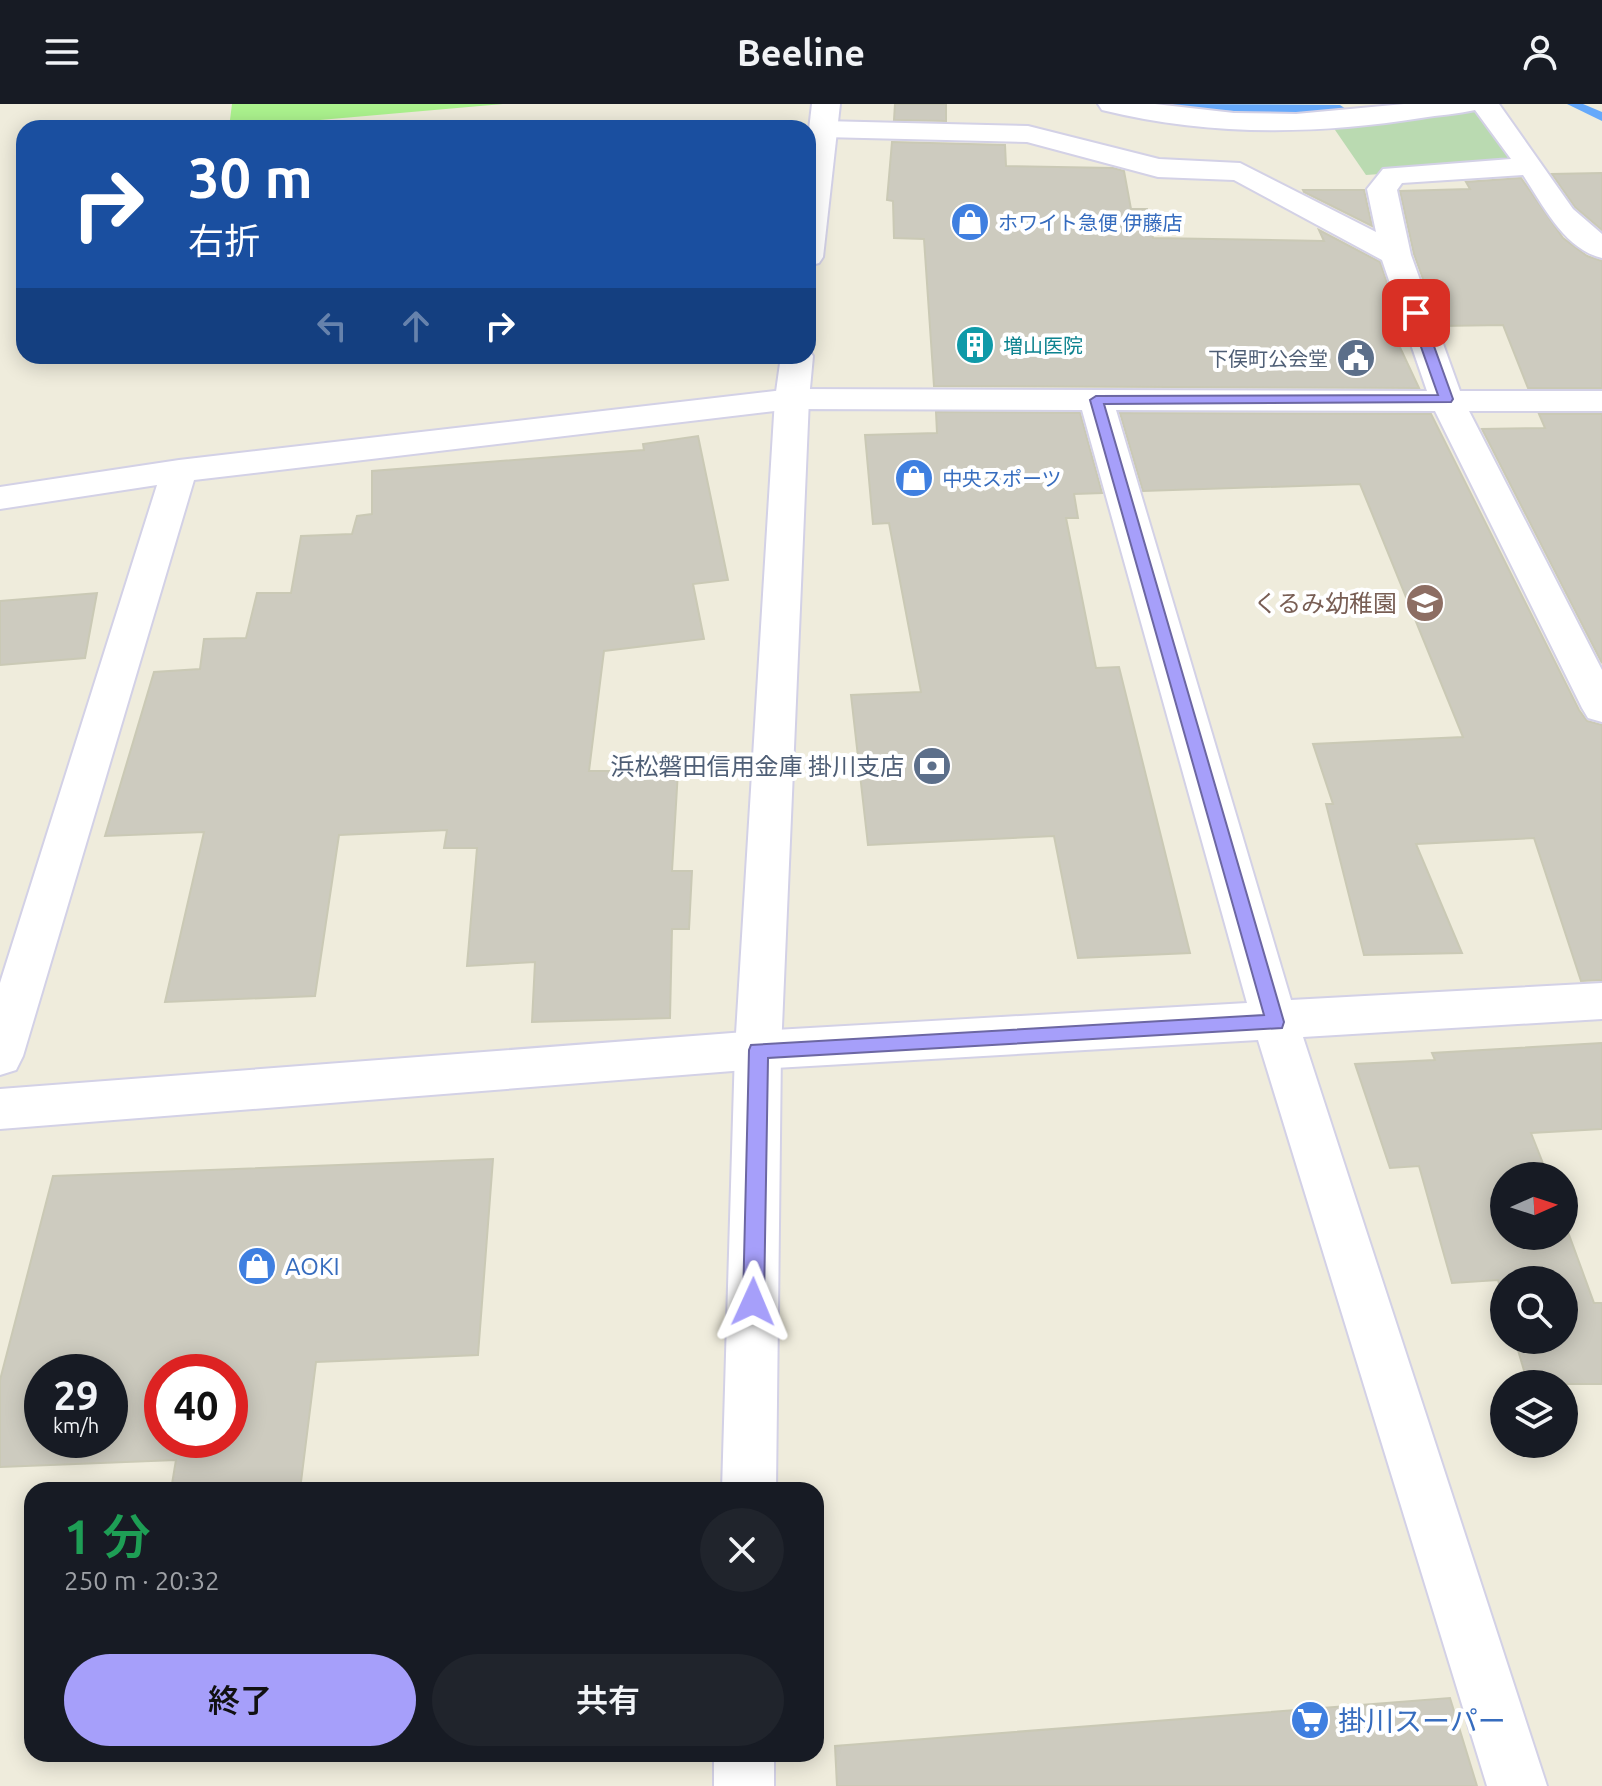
<!DOCTYPE html>
<html lang="ja">
<head>
<meta charset="utf-8">
<style>
	body { margin:0; font-family:Ubuntu,"Noto Sans JP",sans-serif; background:#20242c; color:#f1f3f6; height:100vh; display:flex; flex-direction:column; font-size:30px; white-space:nowrap }
	* { box-sizing:border-box; margin:0 }
	p { font-size:26px; color:#9ea1a6 }
	.icon { flex:none; width:44px; height:44px; fill:none; stroke:currentColor; stroke-width:2; stroke-linecap:round; stroke-linejoin:round }
	.map { position:relative; flex:1; overflow:hidden }
	.details { position:absolute; left:24px; top:1378px; width:800px; height:280px; display:flex; flex-direction:column; background:#171b24; border-radius:24px; box-shadow:0 4px 20px #0003 }
	.details>* { flex:none }
	.hud { position:absolute; left:16px; top:16px; width:800px; height:244px; border-radius:24px; box-shadow:0 4px 20px #0003; background:#1a4fa0; color:#fff; overflow:hidden }
	.needle { width:52px; rotate:87deg }
	.controls { position:absolute; left:1490px; top:1058px; display:grid; gap:16px }
	.controls a { display:grid; place-items:center; width:88px; height:88px; border-radius:50%; background:#171b24; box-shadow:0 4px 20px #0003; font-size:40px }
	.speed { position:absolute; left:24px; top:1250px; display:flex; gap:16px; font-size:40px; font-weight:700; text-align:center }
	.speed>* { display:grid; place-content:center; width:104px; height:104px; border-radius:50%; background:#171b24; box-shadow:0 4px 20px #0003; line-height:1 }
	.speed small { font-size:20px; font-weight:400 }
	.speed .limit { border:12px solid #d22; background:#fff; color:#111 }
	.pin { position:absolute; display:grid; place-items:center; width:68px; height:68px; color:#fff; margin:-34px; border-radius:16px; box-shadow:0 4px 12px #0006 }
	.me { position:absolute; width:88px; margin:-44px; rotate:1deg; stroke-linejoin:round; filter:drop-shadow(0 0 6px #0008) }
	.turn { display:flex; align-items:center; gap:28px; height:168px; padding:0 40px; font-size:36px }
	.turn .icon { width:104px; height:104px; stroke-width:2.5 }
	.turn b { display:block; font-size:56px; line-height:68px }
	.lanes { display:flex; align-items:center; height:76px; padding:0 40px; background:#0003; justify-content:center; gap:40px; direction:ltr }
	.lanes .off { opacity:.35 }
	.round { display:grid; place-items:center; flex:none; width:84px; height:84px; border-radius:42px; background:#20242c }
	.summary { display:flex; align-items:center; justify-content:space-between; height:136px; padding:0 40px }
	h1 { font-size:48px; font-weight:600; line-height:60px; color:#1e9e55 }
	.cta { display:flex; gap:16px; margin-top:auto; padding:16px 40px }
	.cta a { flex:1; height:92px; border-radius:48px; background:#a69ffa; color:#111; font-size:32px; font-weight:600; line-height:92px; text-align:center }
	.cta a+a { background:#20242c; color:#f1f3f6 }
	header { display:flex; justify-content:space-between; align-items:center; height:104px; padding:0 40px; background:#171b24; font-size:36px; font-weight:600 }
	.map>svg:first-child { display:block }
</style>
</head>
<body>
<header><svg class="icon" aria-label="menu" viewBox="0 0 24 24"><path d="M4 6h16M4 12h16M4 18h16"/></svg>Beeline<svg class="icon" aria-label="person" viewBox="0 0 24 24"><circle cx="12" cy="8" r="4"/><path d="M4 21q1-7 8-7t8 7"/></svg></header>
<div class="map">
<svg width="1602" height="1682" viewBox="0 0 1602 1682">
	<rect width="100%" height="100%" fill="#efecdc"/>
	<path fill="#badab1" d="M1478 5 1519 60 1366 71 1333 23H1360Z"/>
	<path fill="#acf38e" d="M232 0H503L229 24Z"/>
	<g fill="none" stroke-linecap="round" stroke-linejoin="round">
		<g fill="#65a9fb" fill-rule="evenodd">
			<path d="M1169 0 1340 1 1346 5 1340 9 1290 10 1175 4Z"/>
			<path d="M1567 0H1583L1602 8V17Z"/>
		</g>
	</g>
	<g fill="#cdcbbf" stroke="#cac9b5" stroke-width="2" fill-rule="evenodd">
		<path d="M895 0H946V17L894 16Z"/>
		<path d="M892 38 1005 41 1006 62 1113 64 1124 67 1131 105H1147L1153 134 1324 137 1319 126 1380 158 1401 222H1390L1419 284 934 282 924 135 894 134 893 97 887 96Z"/>
		<path d="M1602 69V126L1575 103 1552 70Z"/>
		<path d="M1521 74 1563 134 1587 152 1602 157V284H1528L1503 221 1440 222 1414 150 1400 87 1470 85 1466 78Z"/>
		<path d="M1303 86H1364L1372 122 1304 88Z"/>
		<path d="M936 308 1080 309 1102 389 1074 390 1078 414H1066L1096 564 1119 563 1190 849 1078 854 1054 732 868 741 851 591 921 588 889 419 873 420 865 331 937 329Z"/>
		<path d="M1120 309 1431 310 1579 606 1587 617 1602 621V876L1581 877 1534 734 1416 740 1462 849 1364 851 1326 700H1333L1313 640 1463 633 1360 380 1143 387Z"/>
		<path d="M1539 310H1602V559L1482 325 1545 324Z"/>
		<path d="M698 332 728 476 693 480 704 535 604 547 589 667H678L672 767H692L689 825H672L670 914 532 918 535 858 467 862 477 744H444L447 726 339 731 315 892 165 898 204 728 105 732 154 568 200 565 204 535 246 534 257 489H291L301 432 352 430 357 412 372 410V367L644 346 643 340Z"/>
		<path d="M97 489 85 554 0 561V497Z"/>
		<path d="M1602 939V1025L1531 1029 1548 1072H1504V1132H1564V1117L1594 1199H1602V1280H1528L1515 1236H1564V1176H1504V1197L1498 1176 1452 1179 1419 1062 1390 1064 1355 960 1435 956 1432 949Z"/>
		<path d="M493 1055 478 1251 316 1258 300 1386H171L176 1356 0 1363V1276L53 1072ZM42 1268H110V1336H42ZM162 1268H230V1336H162Z"/>
		<path d="M1450 1594 1477 1682H837L835 1642Z"/>
	</g>
	<g fill="none" stroke-linecap="round" stroke-linejoin="round">
		<g stroke="#d3d1e6" stroke-width="4">
			<path id="street" d="M1098 0H1155L1234 9 1296 10 1404 0H1499L1573 105 1602 130V154C1564 145 1543 101 1523 71L1402 79 1397 86 1411 151 1460 287H1602V307H1469L1602 566V618L1588 614 1582 604 1435 307 1116 306 1291 896 1602 879V915L1303 933 1547 1682H1487L1258 936 758 965 0 1025V985L758 927 1247 899 1082 306 792 305 194 376 23 952 16 966 0 971V879L157 381 0 405V383L179 356 792 285 1427 287 1382 156 1234 76 1158 73 1027 38 823 33 813 31 809 25 813 19 823 17 1028 22 1159 55 1240 59 1376 128 1367 85 1383 65 1511 55 1475 6C1458 10 1439 11 1421 14 1315 31 1207 32 1102 6Z"/>
		</g>
		<g stroke="#d3d1e6" stroke-width="4">
			<g id="secondary">
				<path d="M812 0H840L823 153 819 159 808 162V34Z"/>
				<path d="M808 245 813 252 809 295 781 946 776 1386H722L735 946 775 295 781 252H808Z"/>
				<rect x="714" y="1650" width="60" height="32"/>
			</g>
		</g>
		<use href="#street" fill="#fff" fill-rule="evenodd"/>
		<use href="#secondary" fill="#fff" fill-rule="evenodd"/>
	</g>
	<path fill="#a69ffa" stroke="#6c67a2" stroke-width="2" d="M1416 205 1422 209 1453 295 1451 298 1104 300 1284 918 1282 924 768 954 764 1198 761 1205 753 1207 746 1205 743 1198 749 946 751 941 1264 911 1090 296 1096 292 1438 291 1409 209Z"/>
	<defs>
		<g id="shop-disc" transform="scale(2)"><circle r="9.5" fill="#3f7fe0" stroke="#fff"/><path d="M-5-2.5h2.3a2.7 3.5 0 0 1 5.4 0H5L5.5 6h-11ZM-1.5-2.5h3a1.5 2.3 0 0 0-3 0Z" fill="#fff"/></g>
		<g id="building-disc" transform="scale(2)"><circle r="9.5" fill="#0f9aa8" stroke="#fff"/><path d="M-4-6H4V6H1V3H-1V6H-4ZM-2.5-4.3h1.7v1.8h-1.7ZM.8-4.3h1.7v1.8H.8ZM-2.5-1h1.7V.8h-1.7ZM.8-1h1.7V.8H.8Z" fill="#fff"/></g>
		<g id="civic-disc" transform="scale(2)"><circle r="9.5" fill="#5c6f8a" stroke="#fff"/><path d="M-.6-6.5H3V-4.5H.6V-3L4-1V1h2V6H-6V1h2V-1L-.6-3ZM-1.2 2.5V6h2.4V2.5Z" fill="#fff"/></g>
		<g id="school-disc" transform="scale(2)"><circle r="9.5" fill="#8d6e63" stroke="#fff"/><path d="M0-5L7-2L0 1L-7-2ZM-4 1L0 2.5L4 1V4Q0 6-4 4Z" fill="#fff"/></g>
		<g id="bank-disc" transform="scale(2)"><circle r="9.5" fill="#5c6f8a" stroke="#fff"/><path d="M-6-4H6V4H-6ZM0-2.3a2.3 2.3 0 1 0 0 4.6a2.3 2.3 0 1 0 0-4.6Z" fill="#fff"/></g>
		<g id="supermarket-disc" transform="scale(2)"><circle r="9.5" fill="#3f7fe0" stroke="#fff"/><path d="M-6-5.5h2.5l.6 2H6L4.5 2H-2.5L-4.4-4H-6ZM-1.5 3.2a1.3 1.3 0 1 0 .1 0ZM3 3.2a1.3 1.3 0 1 0 .1 0Z" fill="#fff"/></g>
	</defs>
	<g fill-rule="evenodd">
		<use href="#shop-disc" x="970" y="118"/>
		<use href="#building-disc" x="975" y="241"/>
		<use href="#civic-disc" x="1356" y="254"/>
		<use href="#shop-disc" x="914" y="374"/>
		<use href="#school-disc" x="1425" y="499"/>
		<use href="#bank-disc" x="932" y="662"/>
		<use href="#shop-disc" x="257" y="1162"/>
		<use href="#supermarket-disc" x="1310" y="1616"/>
	</g>
	<g text-anchor="middle" dominant-baseline="central" stroke-width="8" stroke-linejoin="round" paint-order="stroke">
		<g font-size="20" fill="#366cbe" stroke="#fff" text-anchor="start">
			<text x="998" y="118">ホワイト急便 伊藤店</text>
			<text x="942" y="374">中央スポーツ</text>
		</g>
		<g font-size="20" fill="#0d838f" stroke="#fff" text-anchor="start">
			<text x="1003" y="241">増山医院</text>
		</g>
		<g font-size="20" fill="#4e5e75" stroke="#fff" text-anchor="end">
			<text x="1328" y="254">下俣町公会堂</text>
		</g>
		<g font-size="24" fill="#785e54" stroke="#fff" text-anchor="end">
			<text x="1397" y="499">くるみ幼稚園</text>
		</g>
		<g font-size="24" fill="#4e5e75" stroke="#fff" text-anchor="end">
			<text x="904" y="662">浜松磐田信用金庫 掛川支店</text>
		</g>
		<g font-size="24" fill="#366cbe" stroke="#fff" text-anchor="start">
			<text x="285" y="1162">AOKI</text>
		</g>
		<g font-size="28" fill="#366cbe" stroke="#fff" text-anchor="start">
			<text x="1338" y="1616">掛川スーパー</text>
		</g>
	</g>
</svg>
<div class="controls">
<a><svg class="needle" viewBox="-14 -14 28 28"><path d="M0-13l5 13h-10z" fill="#e53935"/><path d="M0 13l5-13h-10z" fill="#9ea1a6"/></svg></a>
<a><svg class="icon" aria-label="search" viewBox="0 0 24 24"><circle cx="10" cy="10" r="6"/><path d="M15 15l6 6"/></svg></a>
<a><svg class="icon" aria-label="layers" viewBox="0 0 24 24"><path d="M12 4l9 5-9 5-9-5zM3 14l9 5 9-5"/></svg></a>
</div>
<div class="speed"><div>29<small>km/h</small></div><div class="limit">40</div></div>
<div class="pin" style="left:1416px;top:209px;background:#d93025"><svg class="icon" aria-label="arrive" viewBox="0 0 24 24"><path d="M6 21V4h12l-3 4 3 4H6"/></svg></div>
<svg class="me" style="left:753px;top:1198px" viewBox="-20 -20 40 40"><path d="M0-17L14 15 0 8-14 15z" fill="#a69ffa" stroke="#fff" stroke-width="4"/></svg>
<div class="hud">
<div class="turn"><svg class="icon" aria-label="right" viewBox="0 0 24 24"><path d="M7 20v-9h11M14 6l5 5-5 5"/></svg><div><b>30 m</b>右折</div></div>
<div class="lanes"><svg class="icon off" aria-label="left" viewBox="0 0 24 24"><path d="M17 20v-9H6M10 6l-5 5 5 5"/></svg><svg class="icon off" aria-label="ahead" viewBox="0 0 24 24"><path d="M12 20V5M6 11l6-6 6 6"/></svg><svg class="icon" aria-label="right" viewBox="0 0 24 24"><path d="M7 20v-9h11M14 6l5 5-5 5"/></svg></div>
</div>
<section class="details">
<div class="summary"><div><h1>1 分</h1><p>250 m · 20:32</p></div><a class="round"><svg class="icon" aria-label="close" viewBox="0 0 24 24"><path d="M6 6l12 12M18 6L6 18"/></svg></a></div>
<div class="cta"><a>終了</a><a>共有</a></div>
</section>
</div>
</body>
</html>
